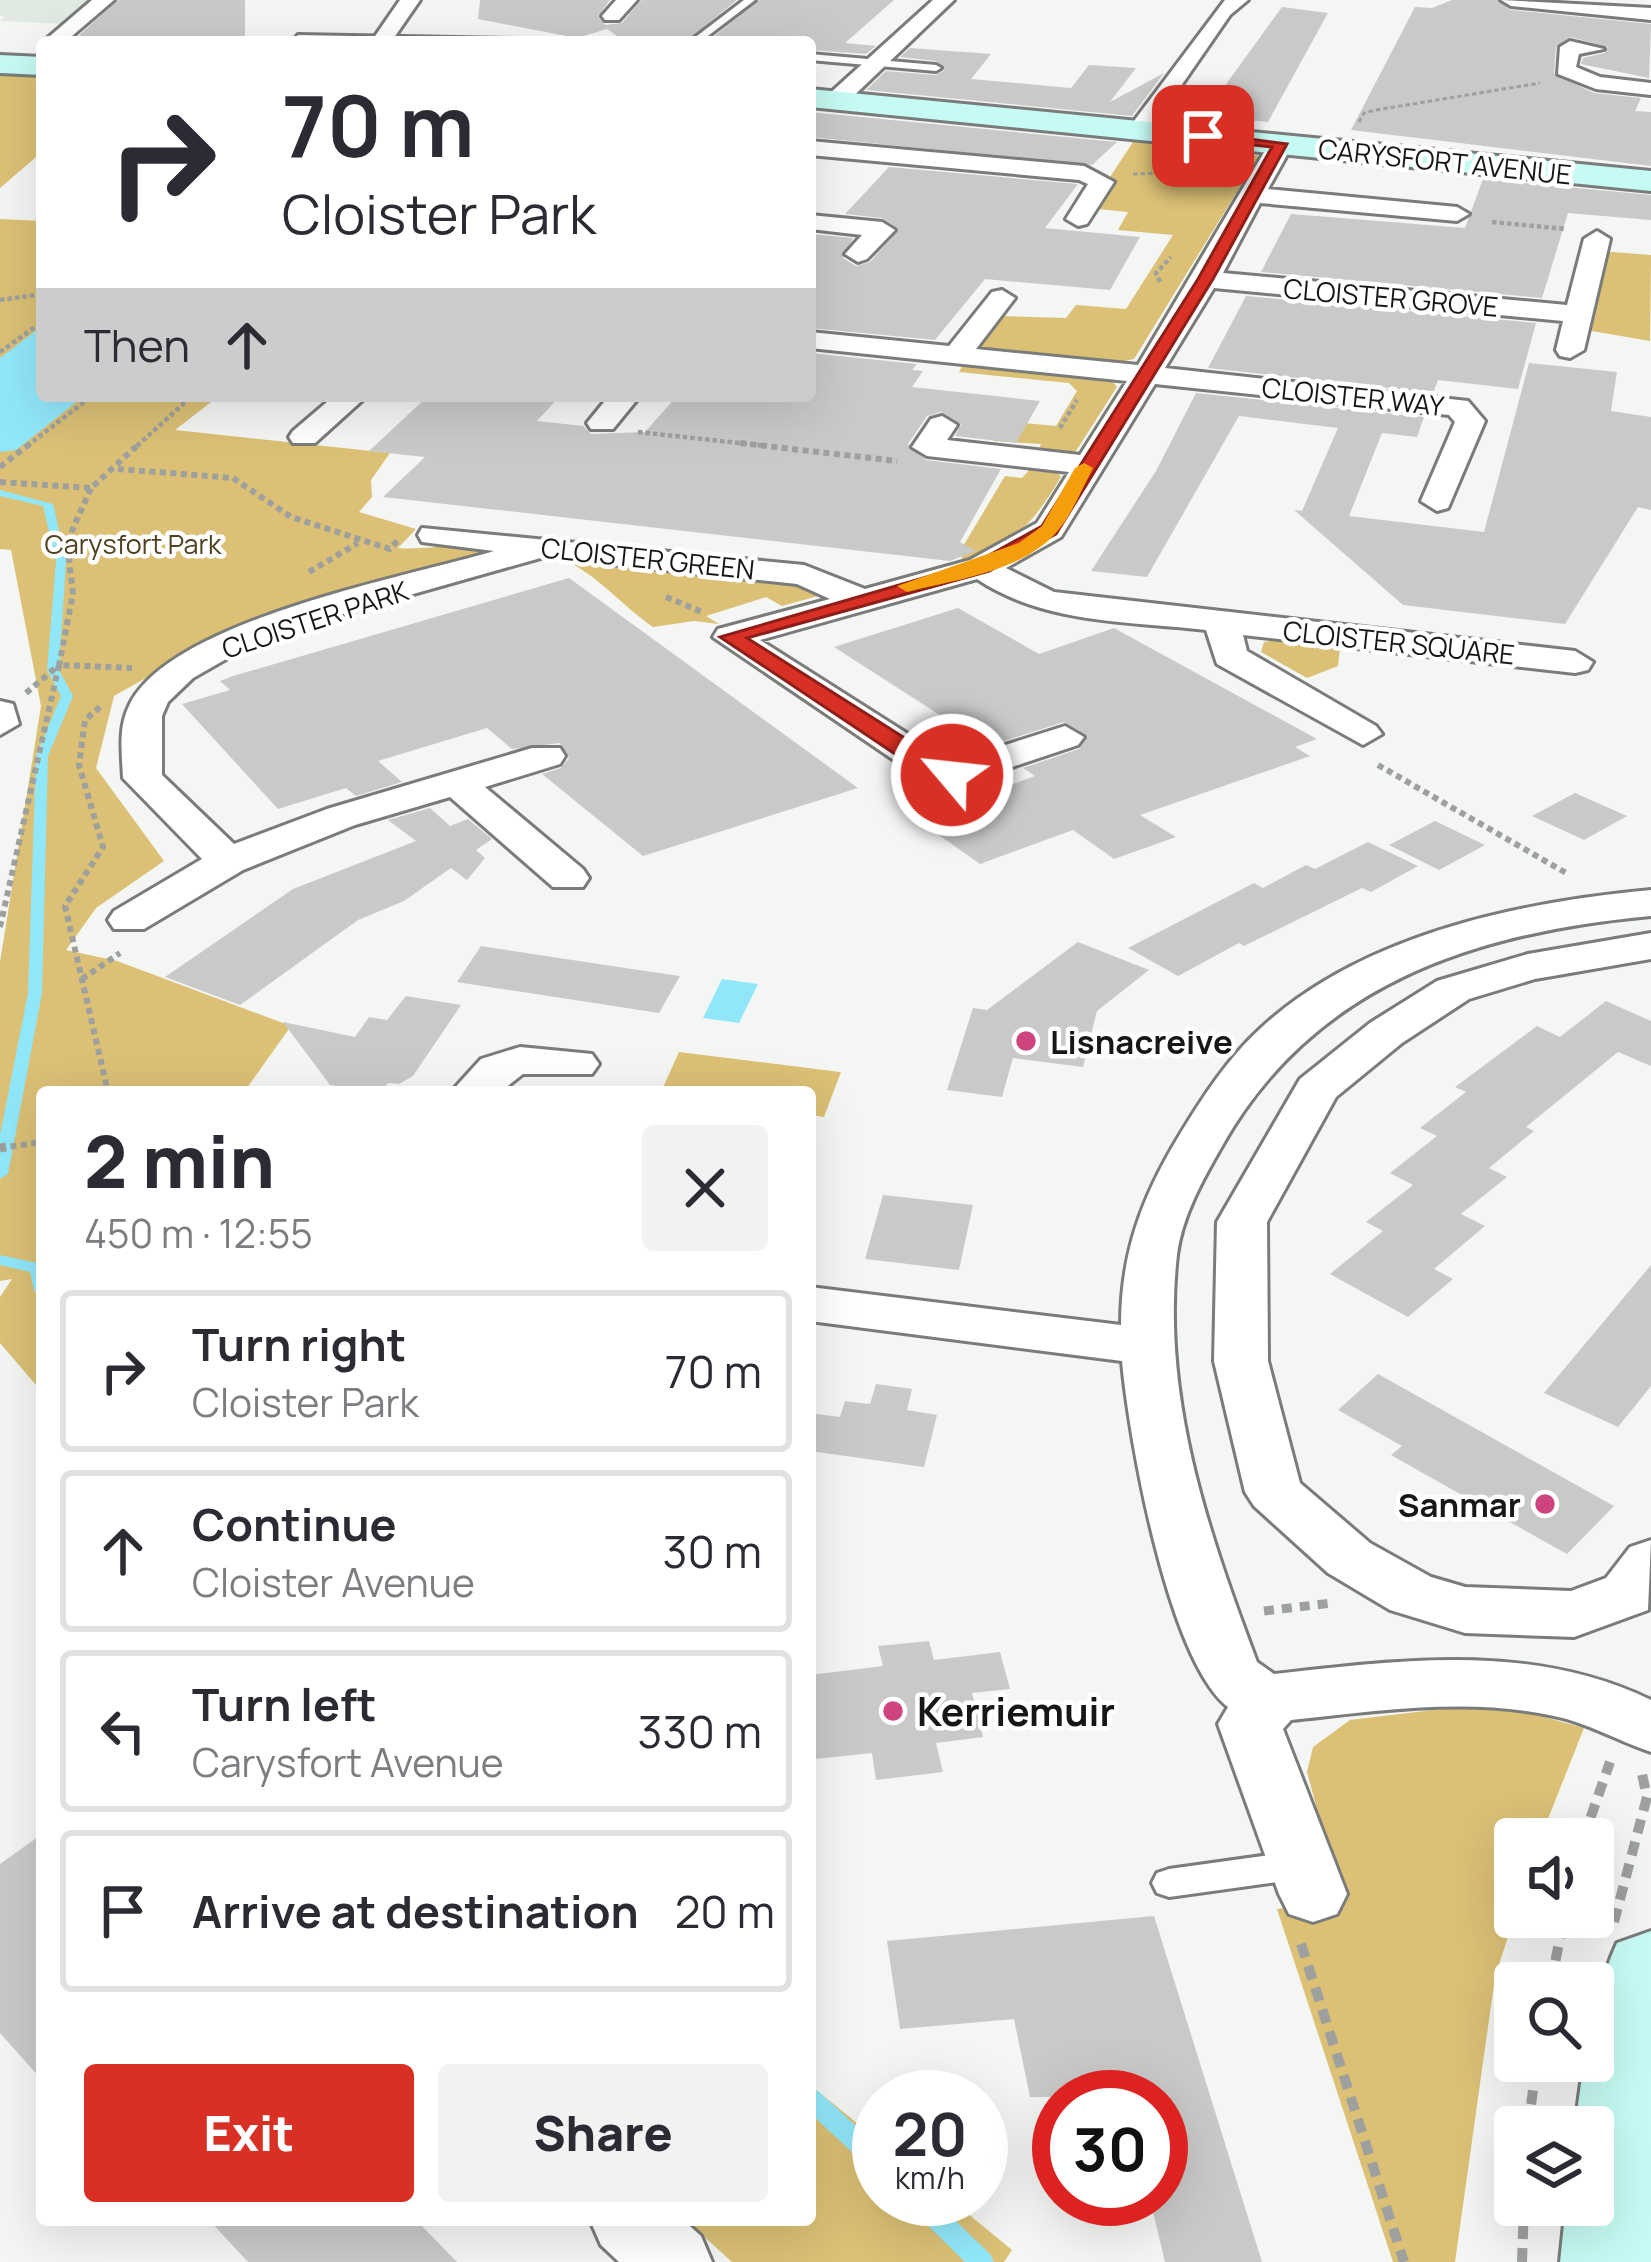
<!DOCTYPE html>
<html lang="en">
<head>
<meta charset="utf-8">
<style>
	body { margin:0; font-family:Manrope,sans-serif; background:#f2f2f3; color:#2b2b33; height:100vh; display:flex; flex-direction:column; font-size:45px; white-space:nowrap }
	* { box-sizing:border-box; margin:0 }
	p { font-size:39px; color:#7c7c81 }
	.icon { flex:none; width:66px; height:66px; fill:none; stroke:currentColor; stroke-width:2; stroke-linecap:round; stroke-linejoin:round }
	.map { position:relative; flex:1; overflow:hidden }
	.drawer { position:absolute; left:36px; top:1086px; width:780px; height:1140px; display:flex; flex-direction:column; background:#fff; border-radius:12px; box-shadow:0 12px 48px #0002 }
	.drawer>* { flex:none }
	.banner { position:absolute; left:36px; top:36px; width:780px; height:366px; border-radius:12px; box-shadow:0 12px 48px #0002; background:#fff; color:#2b2b33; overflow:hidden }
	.tools { position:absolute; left:1494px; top:1818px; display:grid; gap:24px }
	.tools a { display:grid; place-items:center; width:120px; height:120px; border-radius:12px; background:#fff; box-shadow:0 12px 48px #0002; font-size:60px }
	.speed { position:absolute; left:852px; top:2070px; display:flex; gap:24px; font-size:60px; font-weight:700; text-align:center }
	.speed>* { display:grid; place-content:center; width:156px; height:156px; border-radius:50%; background:#fff; box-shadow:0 12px 48px #0002; line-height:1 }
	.speed small { font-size:30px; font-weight:400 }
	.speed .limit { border:18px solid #d22; background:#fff; color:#111 }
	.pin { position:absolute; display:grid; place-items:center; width:102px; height:102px; color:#fff; margin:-51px; border-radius:24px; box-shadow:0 6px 18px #0006 }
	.me { position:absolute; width:132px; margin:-66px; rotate:298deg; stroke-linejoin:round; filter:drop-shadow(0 0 9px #0008) }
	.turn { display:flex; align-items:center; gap:42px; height:252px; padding:0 48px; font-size:54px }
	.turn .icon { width:156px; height:156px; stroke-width:2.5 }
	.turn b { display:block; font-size:84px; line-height:102px }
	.then { display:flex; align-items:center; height:114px; padding:0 48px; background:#0003; gap:24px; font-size:45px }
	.round { display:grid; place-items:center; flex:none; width:126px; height:126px; border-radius:12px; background:#f2f2f3 }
	.head { display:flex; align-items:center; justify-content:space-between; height:204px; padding:0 48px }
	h1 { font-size:72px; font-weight:800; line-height:90px }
	.action { display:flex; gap:24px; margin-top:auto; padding:24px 48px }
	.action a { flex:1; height:138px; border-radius:12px; background:#d93025; color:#fff; font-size:48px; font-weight:800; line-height:138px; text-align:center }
	.action a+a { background:#f2f2f3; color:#2b2b33 }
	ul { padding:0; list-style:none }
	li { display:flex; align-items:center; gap:36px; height:162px; margin:0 24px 18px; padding:0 24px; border:6px solid #e1e1e2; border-radius:12px }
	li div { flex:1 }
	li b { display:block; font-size:45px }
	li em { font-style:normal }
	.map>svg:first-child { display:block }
</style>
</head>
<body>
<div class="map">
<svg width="1651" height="2262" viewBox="0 0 1651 2262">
	<rect width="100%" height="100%" fill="#f3f6f3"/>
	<path fill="#e0eae2" d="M0 0H95L66 24 0 21 5 17 0 16Z"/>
	<g fill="#dbc075">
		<path d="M0 72 42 74V152L0 188Z"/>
		<path d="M1135 139 1259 156 1134 359 1110 364 984 350 979 346 1001 316 1066 318 1076 305 1126 309 1173 235 1118 230 1128 212 1098 209 1114 183 1110 177Z"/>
		<path d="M0 219 42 221V396H219L175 430 390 453 371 480 372 497 359 512 416 529 398 548C426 551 471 539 489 553L222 635 114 696 96 768 164 861 96 908 66 950 117 961 291 1026 244 1092H42V1392L0 1343V1297L12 1279 0 1281V962L41 706 11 550 0 549Z"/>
		<path d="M1612 252 1651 255 1650 341 1586 330 1601 255Z"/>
		<path d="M964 362 1111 379 1117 387 1076 451 1065 455 1038 451 1041 444 993 441 1004 421 1056 426 1077 391 1069 383 959 372Z"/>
		<path d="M1031 468 1056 470 1061 477C1035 520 1014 547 964 561L959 553 1005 476 1022 478Z"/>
		<path d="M567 561 809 585 818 596 782 606 766 597 706 616 719 624 694 621 653 627C620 604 603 580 567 561Z"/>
		<path d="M1276 640 1340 648 1338 666 1307 678 1261 652 1264 642Z"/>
		<path d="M679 1052 840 1072H841L824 1117 810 1115V1092H661Z"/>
		<path d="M1466 1706 1515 1709 1584 1728 1540 1839H1515V1915L1495 1977 1455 2262H1393L1277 1909 1342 1901 1307 1772 1313 1747 1350 1720Z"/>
		<path d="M810 2085 879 2141V2199H950L1012 2250 1004 2262H732L686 2220H810Z"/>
	</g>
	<g fill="#91e7fa">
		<path d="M42 326V396H84L16 450 0 452V358Z"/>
		<path d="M722 979 758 984 739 1023 703 1018Z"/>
	</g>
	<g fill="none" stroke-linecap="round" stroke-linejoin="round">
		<g fill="#91e7fa" fill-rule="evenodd">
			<path d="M0 490 53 504 66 561 59 670 73 696 48 756 42 993 8 1174 0 1179V1135L28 993 36 756 61 696 47 670 56 561 43 506 0 496Z"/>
			<path d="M0 1255 42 1264V1296L34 1291 30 1272 0 1265Z"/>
			<path d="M810 2088 818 2091 879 2147V2173L871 2170 810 2113Z"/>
			<path d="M905 2199H933L990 2254 994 2262H965L909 2207Z"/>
		</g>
	</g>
	<g fill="#c9cac7">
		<path d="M118 0H245V42H72Z"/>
		<path d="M480 0H610L598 16 605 25 622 23 641 0H737L685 42H626L607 29 577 38 478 19Z"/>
		<path d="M759 0H894L845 43 876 46 866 54 810 50V42H707Z"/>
		<path d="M1452 0H1497L1511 10 1651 24 1649 78 1581 64 1583 58 1605 53 1608 47 1571 37 1556 47 1554 74 1594 93 1641 98 1635 111 1651 112V166L1351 130 1415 7 1432 8Z"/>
		<path d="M1282 7 1328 13 1268 122 1203 116Z"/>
		<path d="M910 48 991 54 971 79 1071 88 1089 65 1136 68 1110 102 1164 73 1132 116 866 90 886 71 936 75 945 70 936 61 900 57Z"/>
		<path d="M810 112 1117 142 1092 165 810 137Z"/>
		<path d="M889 167 1078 184 1045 228 1140 237 1110 290 985 279 935 340 810 328V234L853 238 843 258 856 266 870 262 899 229 882 218 845 214Z"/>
		<path d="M1483 179 1651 195V220L1568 213 1542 298 1261 272 1291 214 1465 228Z"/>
		<path d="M1246 296 1536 323 1518 389 1438 380 1433 393 1208 368Z"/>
		<path d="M810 353 917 364 912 370 923 371 912 387 1040 401 1016 443 955 436 961 424 941 412 927 416 908 444 926 460 1001 469 960 542 976 551 950 561 383 497 425 457 369 451 428 396 502 402 508 396H560L537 421 583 426 591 434 645 432 677 396H810Z"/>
		<path d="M1529 363 1617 372 1611 411 1651 417V510L1638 507 1565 624 1403 605 1294 510 1302 511 1338 428 1239 416 1147 577 1091 571 1156 471 1196 393 1424 417 1417 437 1382 433 1349 516 1484 532Z"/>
		<path d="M569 578 858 788 643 856 542 774 561 768 569 758 560 743 512 749 487 728 378 761 402 782 356 796 346 788 278 809 182 704 230 690 220 681 233 676Z"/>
		<path d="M958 608 1039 654 1114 628 1317 739 1295 747 1310 756 1140 815 1176 837 1114 859 1073 830 980 864 916 819 1035 776 1023 768 1079 749 1088 736 1064 722 988 746 834 647Z"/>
		<path d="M1575 793 1627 816 1584 840 1532 816Z"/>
		<path d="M430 808 450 826 468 819 492 839 476 850 485 858 467 880 451 868 404 901 358 920 240 1005 165 977 293 889 416 841 388 820Z"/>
		<path d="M1435 821 1485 845 1439 870 1389 845Z"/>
		<path d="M1368 842 1418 866 1371 892 1362 888 1244 946 1239 943 1178 976 1128 948 1254 883 1263 888 1306 865 1315 869Z"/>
		<path d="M1078 942 1149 970 1097 1011 1083 1067 1013 1058 1002 1097 947 1090 973 1008 987 1010Z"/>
		<path d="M481 946 625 968 680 976 659 1013 457 982Z"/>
		<path d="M406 996 461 1005 413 1076 399 1084 388 1083 380 1092 330 1085 283 1022 355 1037 369 1017 387 1020Z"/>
		<path d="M1606 1001 1651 1021V1066L1618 1052 1526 1127 1534 1131 1489 1168 1507 1177 1461 1214 1485 1226 1434 1269 1453 1279 1408 1317 1330 1274 1383 1231 1366 1222 1413 1185 1390 1173 1437 1136 1420 1128 1466 1092 1455 1087 1537 1026 1560 1037Z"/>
		<path d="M883 1195 973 1205 959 1270 865 1259Z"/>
		<path d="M1651 1265V1386L1618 1427 1544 1393Z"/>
		<path d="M1378 1374 1614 1506 1567 1554 1467 1498 1391 1455 1402 1446 1338 1410Z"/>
		<path d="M876 1384 912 1389 907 1410 937 1415 924 1467 810 1451V1413L840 1417 845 1401 870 1404Z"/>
		<path d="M929 1641 934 1660 1000 1652 1010 1689 972 1693 983 1737 936 1743 943 1772 876 1780 872 1753 816 1759 810 1675 883 1666 878 1646Z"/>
		<path d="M42 1834V2080L0 2033V1864Z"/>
		<path d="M1154 1916 1262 2262H1165L1150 2199H1161V2097H1030L1014 2019 900 2029 887 1941Z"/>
		<path d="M209 2220H416L457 2262H248Z"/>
	</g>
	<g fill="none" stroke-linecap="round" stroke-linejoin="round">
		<g stroke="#797c79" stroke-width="6">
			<g id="lane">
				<path d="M744 0H755L700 42H689Z"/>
				<path d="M298 35 516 39 521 42 294 40Z"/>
				<path d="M810 54 936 65 941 68 936 71 810 60Z"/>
				<path d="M1298 1851 1310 1855 1315 1865 1310 1875 1298 1879 1169 1897 1157 1893 1152 1883 1157 1873 1169 1869Z"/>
			</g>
		</g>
		<g stroke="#797c79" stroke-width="6">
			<g id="street">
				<path d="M92 0H114L65 42H43Z"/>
				<path d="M400 0H420L391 42H371Z"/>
				<path d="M616 0H637L619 20H605L602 16Z"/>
				<path d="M933 0H954L844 105H828V95Z"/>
				<path d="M1225 0H1248L1230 15 1147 135H1131V125Z"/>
				<path d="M1501 0 1651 8V20L1511 6Z"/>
				<path d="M1570 41 1604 49 1579 54 1576 67 1600 77 1651 83V95L1596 89 1558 74 1560 47Z"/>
				<path d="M1281 137 1293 144 1268 189 1457 207 1469 214 1457 221 1260 203 1223 273 1567 305 1584 239 1597 231 1610 239 1584 350 1570 358 1560 356 1556 350 1563 321 1214 288 1165 368 1468 401 1485 421 1448 508 1437 511 1421 501 1455 422 1449 415 1155 384 1061 537 1006 568 1054 592 1575 651 1593 662 1588 670 1575 673 1243 635 1247 651 1376 726 1382 734 1363 745 1217 664 1206 630C1128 621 1044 624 977 579L760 640 952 762 1065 726 1084 737 1078 745 952 787 919 777 713 637 718 629 830 599 797 584 544 557 346 613 235 654 193 678 168 702 162 716V775L234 844 327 809 532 748H560L565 756 560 764 485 787 583 869 589 878 583 887H553L450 797 355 825 243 870 144 929H114L108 920 114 911 202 859 123 778C122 754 118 728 129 706 168 621 407 577 494 551L422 542 418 535 422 528 804 565 865 589 970 560 1037 523 1069 472 927 456 912 447 931 419 942 416 957 425 947 440 1080 455 1127 381 810 348V332L949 346 992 292 1002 290 1015 298 976 349 1138 365 1269 144Z"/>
				<path d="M810 141 1084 166 1114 182 1087 224 1078 226 1066 219 1088 184 1079 180 810 155Z"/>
				<path d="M810 215 882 222 895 230 867 259 858 262 845 254 862 235 810 229Z"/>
				<path d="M334 396H367L315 443H293L289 437 293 431Z"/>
				<path d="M609 396H640L613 429H591L587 423Z"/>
				<path d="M0 701 13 704 19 724 0 735Z"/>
				<path d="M1651 890V916C1475 932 1313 984 1222 1146 1203 1179 1182 1216 1177 1255 1161 1396 1208 1532 1257 1662L1274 1674C1402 1660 1531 1642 1651 1700V1752C1618 1741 1588 1723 1554 1716 1468 1697 1378 1711 1291 1720L1283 1729 1347 1894 1337 1914 1313 1922 1289 1914 1279 1894 1218 1724 1228 1707C1168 1660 1129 1438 1122 1361L810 1321V1287L1121 1325C1121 1253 1142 1197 1179 1136 1202 1098 1228 1058 1261 1028 1362 935 1519 902 1651 890Z"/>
				<path d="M1651 933V959L1535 979 1469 999 1402 1043 1336 1097 1267 1222 1268 1361 1300 1483 1370 1543 1431 1577 1465 1587 1571 1591 1606 1578 1630 1547 1651 1540 1648 1610 1574 1637 1465 1633 1390 1610 1328 1573 1254 1506 1245 1492 1214 1361 1217 1222 1300 1079 1370 1023 1437 981 1528 954Z"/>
				<path d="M520 1047 592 1054 599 1064 592 1074H523L500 1092H451L481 1059Z"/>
				<path d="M590 2220H683L701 2236 712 2262H619L601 2245Z"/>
			</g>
		</g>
		<g stroke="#797c79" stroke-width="6">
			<g id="secondary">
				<path d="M0 55 42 57V75L0 73Z"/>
				<path d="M810 89 1651 171V191L810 107Z"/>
				<path d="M1651 1931V2262H1560L1566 2205H1593V2127H1575L1584 2061H1593C1593 2018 1599 1982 1617 1943Z"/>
			</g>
		</g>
		<g stroke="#9da09d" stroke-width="3" stroke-dasharray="4.5 3" stroke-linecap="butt">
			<path d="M1359 122 1364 113 1376 110 1540 83"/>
			<path d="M1133 174 1184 172"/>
		</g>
		<g stroke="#9da09d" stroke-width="4.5" stroke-dasharray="4.5 3" stroke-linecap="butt">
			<path d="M1492 222 1566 229"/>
			<path d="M1160 282 1156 273 1171 257"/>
			<path d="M0 300 42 294"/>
			<path d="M0 352 42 322"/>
			<path d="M1060 428 1077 400"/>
			<path d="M638 432 767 446"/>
			<path d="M27 446 92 396"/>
			<path d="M137 446 192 396"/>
		</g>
		<g stroke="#9da09d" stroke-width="6" stroke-dasharray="6 4.5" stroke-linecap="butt">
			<path d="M740 443 897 461"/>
			<path d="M0 467 31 443"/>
			<path d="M118 469 233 478 291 517 390 549 399 539"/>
			<path d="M0 482 91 488 140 443"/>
			<path d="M309 572 358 543"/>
			<path d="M666 597 702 612"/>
			<path d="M26 693 59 665 73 594 67 542 91 488"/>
			<path d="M100 707 85 720 79 765 103 847 65 906 108 1092"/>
			<path d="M1378 765 1568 874"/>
			<path d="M0 927 59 665 132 668"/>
			<path d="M82 979 120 953"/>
			<path d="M0 1148 42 1142"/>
		</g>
		<g stroke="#9da09d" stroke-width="9" stroke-dasharray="10 8" stroke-linecap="butt">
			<path d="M0 1148 6 1147"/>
			<path d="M1264 1611 1332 1603"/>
		</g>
		<g stroke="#9da09d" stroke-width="10" stroke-dasharray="14 9" stroke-linecap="butt">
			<path d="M1583 1839 1610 1762"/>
			<path d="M1614 1922 1647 1797 1642 1774"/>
			<path d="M1301 1944 1404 2262"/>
			<path d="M1551 1983 1564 1917"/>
			<path d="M1528 2127 1537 2061"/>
			<path d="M1522 2262 1524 2205"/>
		</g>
		<use href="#lane" fill="#fff" fill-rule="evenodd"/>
		<use href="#street" fill="#fff" fill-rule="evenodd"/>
		<use href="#secondary" fill="#c6faf4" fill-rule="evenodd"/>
	</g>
	<path fill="#d93025" stroke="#8d1f18" stroke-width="3" d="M1203 133 1287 144 1213 279 1056 534 989 571 747 638 963 775 952 782 925 774 720 637 975 563 1042 526 1198 279 1272 147 1198 139Z"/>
	<path fill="#f59e0b" d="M1084 463 1093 468C1082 489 1071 517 1055 534 1020 572 954 580 907 592L897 586 1019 543 1042 526 1075 468Z"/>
	<g fill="#cd447f" stroke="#fff" stroke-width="4.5">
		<circle cx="1026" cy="1041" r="12"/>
		<circle cx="1545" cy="1504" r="12"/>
		<circle cx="893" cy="1711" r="12"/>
	</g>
	<g text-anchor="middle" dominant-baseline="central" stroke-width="9" stroke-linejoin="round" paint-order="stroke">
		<g font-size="27" fill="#161716" stroke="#fff">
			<text transform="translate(1445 161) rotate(6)">CARYSFORT AVENUE</text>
			<text transform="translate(1391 297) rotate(5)">CLOISTER GROVE</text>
			<text transform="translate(1353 396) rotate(6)">CLOISTER WAY</text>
			<text transform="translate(648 558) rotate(6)">CLOISTER GREEN</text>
			<text transform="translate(315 619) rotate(-18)">CLOISTER PARK</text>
			<text transform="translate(1399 642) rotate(6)">CLOISTER SQUARE</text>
		</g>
		<g font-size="27" fill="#4f421e" stroke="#fff">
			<text x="133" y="543">Carysfort Park</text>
		</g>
		<g font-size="33" font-weight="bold" fill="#161716" stroke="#fff" text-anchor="start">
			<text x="1050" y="1041">Lisnacreive</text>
			<text x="1521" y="1504" text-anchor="end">Sanmar</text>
		</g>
		<g font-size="39" font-weight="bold" fill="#161716" stroke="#fff" text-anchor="start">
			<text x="917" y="1711">Kerriemuir</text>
		</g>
	</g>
</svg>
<div class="tools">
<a><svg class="icon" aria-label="sound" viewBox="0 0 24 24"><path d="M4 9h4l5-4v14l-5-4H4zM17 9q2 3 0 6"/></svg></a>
<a><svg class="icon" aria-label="search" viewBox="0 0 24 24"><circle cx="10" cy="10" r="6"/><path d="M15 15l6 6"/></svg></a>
<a><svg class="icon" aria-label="layers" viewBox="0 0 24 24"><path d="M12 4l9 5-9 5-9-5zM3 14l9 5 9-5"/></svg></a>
</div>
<div class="speed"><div>20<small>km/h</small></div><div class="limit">30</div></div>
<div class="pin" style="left:1203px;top:136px;background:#d93025"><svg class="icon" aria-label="arrive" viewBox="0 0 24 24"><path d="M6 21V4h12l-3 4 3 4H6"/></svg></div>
<svg class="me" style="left:952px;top:775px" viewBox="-20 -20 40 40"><circle r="17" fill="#d93025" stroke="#fff" stroke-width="3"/><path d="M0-11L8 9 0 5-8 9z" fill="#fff"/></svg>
<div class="banner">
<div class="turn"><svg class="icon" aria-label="right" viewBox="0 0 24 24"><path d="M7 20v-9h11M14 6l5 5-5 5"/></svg><div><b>70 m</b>Cloister Park</div></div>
<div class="then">Then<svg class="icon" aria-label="ahead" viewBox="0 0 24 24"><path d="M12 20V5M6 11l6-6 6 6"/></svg></div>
</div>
<section class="drawer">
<div class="head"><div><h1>2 min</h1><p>450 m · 12:55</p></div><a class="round"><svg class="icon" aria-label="close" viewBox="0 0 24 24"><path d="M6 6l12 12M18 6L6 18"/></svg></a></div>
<ul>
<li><svg class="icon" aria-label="right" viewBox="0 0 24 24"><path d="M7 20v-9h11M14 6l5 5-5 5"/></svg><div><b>Turn right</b><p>Cloister Park</p></div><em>70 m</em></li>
<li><svg class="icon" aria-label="ahead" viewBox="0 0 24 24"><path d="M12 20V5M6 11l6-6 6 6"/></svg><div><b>Continue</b><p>Cloister Avenue</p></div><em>30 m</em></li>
<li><svg class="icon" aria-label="left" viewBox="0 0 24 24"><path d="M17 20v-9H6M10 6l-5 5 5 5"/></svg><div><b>Turn left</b><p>Carysfort Avenue</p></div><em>330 m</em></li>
<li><svg class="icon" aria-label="arrive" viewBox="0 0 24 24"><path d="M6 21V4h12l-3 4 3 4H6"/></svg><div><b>Arrive at destination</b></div><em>20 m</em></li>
</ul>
<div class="action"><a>Exit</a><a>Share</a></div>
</section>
</div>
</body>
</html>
